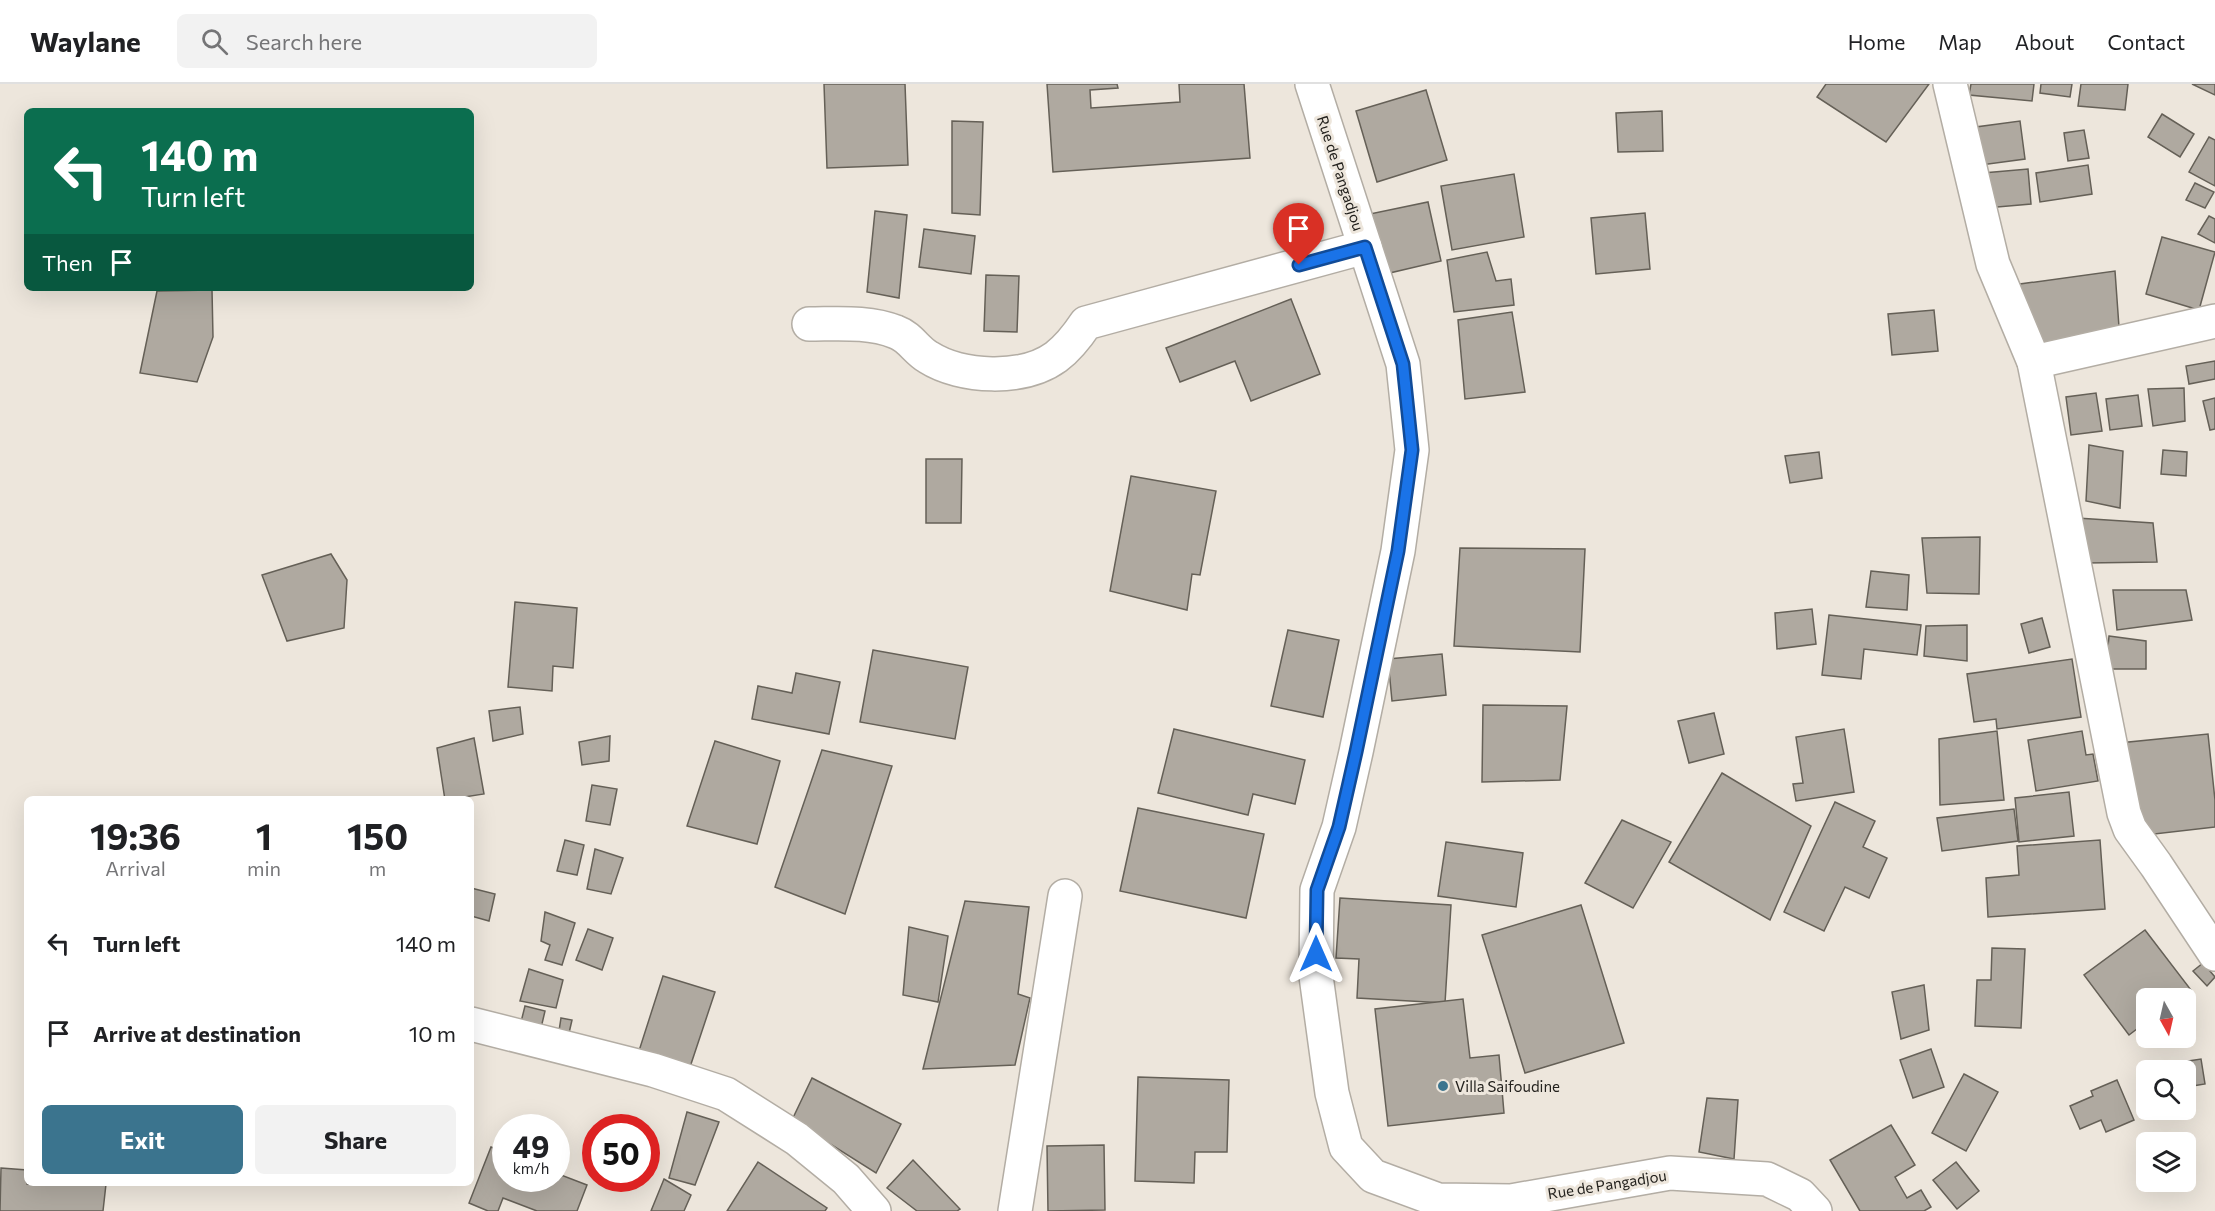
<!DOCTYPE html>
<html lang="en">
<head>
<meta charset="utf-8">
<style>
	body { margin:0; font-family:Commissioner,sans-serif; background:#f2f2f2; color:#202124; height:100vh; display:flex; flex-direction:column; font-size:22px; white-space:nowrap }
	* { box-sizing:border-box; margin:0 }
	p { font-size:20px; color:#757577 }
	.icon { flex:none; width:33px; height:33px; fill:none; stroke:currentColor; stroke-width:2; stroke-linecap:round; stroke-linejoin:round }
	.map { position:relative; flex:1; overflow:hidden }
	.sheet { position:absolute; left:24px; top:712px; width:450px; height:390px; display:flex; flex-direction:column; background:#fff; border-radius:9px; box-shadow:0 6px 24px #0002 }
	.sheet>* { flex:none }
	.hud { position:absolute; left:24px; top:24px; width:450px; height:183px; border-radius:9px; box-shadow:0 6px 24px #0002; background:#0b6e4f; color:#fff; overflow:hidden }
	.needle { width:39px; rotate:172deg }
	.controls { position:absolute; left:2136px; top:904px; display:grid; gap:12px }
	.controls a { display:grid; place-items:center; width:60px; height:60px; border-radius:9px; background:#fff; box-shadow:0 6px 24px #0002; font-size:30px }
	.speed { position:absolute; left:492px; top:1030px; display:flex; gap:12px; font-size:30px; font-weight:700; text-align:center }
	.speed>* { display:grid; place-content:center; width:78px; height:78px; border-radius:50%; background:#fff; box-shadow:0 6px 24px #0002; line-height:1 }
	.speed small { font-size:15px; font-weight:400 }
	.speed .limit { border:9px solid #d22; background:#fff; color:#111 }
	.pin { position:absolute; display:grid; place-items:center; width:51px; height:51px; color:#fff; margin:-62px -26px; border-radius:50% 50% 50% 0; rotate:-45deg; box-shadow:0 0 6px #0007 }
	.pin .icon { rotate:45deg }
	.me { position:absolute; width:66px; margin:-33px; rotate:0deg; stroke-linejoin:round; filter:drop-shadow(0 0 4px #0008) }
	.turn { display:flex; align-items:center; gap:21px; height:126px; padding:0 18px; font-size:27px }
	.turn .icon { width:78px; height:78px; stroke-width:2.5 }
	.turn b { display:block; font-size:42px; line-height:51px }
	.then { display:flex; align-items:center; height:57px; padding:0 18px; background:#0003; gap:12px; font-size:22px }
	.eta { display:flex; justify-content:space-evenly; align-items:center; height:102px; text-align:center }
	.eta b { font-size:36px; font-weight:700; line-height:42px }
	.cta { display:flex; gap:12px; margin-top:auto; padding:12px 18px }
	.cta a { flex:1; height:69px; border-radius:9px; background:#3b748e; color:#fff; font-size:24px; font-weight:700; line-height:69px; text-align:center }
	.cta a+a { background:#f2f2f2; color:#202124 }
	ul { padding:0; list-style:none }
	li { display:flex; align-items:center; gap:18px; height:90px; padding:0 18px }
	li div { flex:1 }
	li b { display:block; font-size:22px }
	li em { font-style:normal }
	header { display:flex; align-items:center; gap:36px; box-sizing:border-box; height:84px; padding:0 30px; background:#fff; border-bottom:2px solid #e0e0e0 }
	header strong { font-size:28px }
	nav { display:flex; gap:33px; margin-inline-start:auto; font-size:21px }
	.search { width:420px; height:54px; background:#f2f2f2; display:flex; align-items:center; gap:15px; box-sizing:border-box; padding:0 21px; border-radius:9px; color:#757577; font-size:22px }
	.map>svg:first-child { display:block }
</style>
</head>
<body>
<header>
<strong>Waylane</strong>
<div class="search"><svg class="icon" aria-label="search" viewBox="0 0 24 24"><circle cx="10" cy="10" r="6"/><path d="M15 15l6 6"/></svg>Search here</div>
<nav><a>Home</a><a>Map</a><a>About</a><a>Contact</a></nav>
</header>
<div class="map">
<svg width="2215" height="1127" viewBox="0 0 2215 1127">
	<rect width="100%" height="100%" fill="#ede6dc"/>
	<g fill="#afa9a0" stroke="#656057" stroke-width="1.5">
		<path d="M824 0H905L908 81 827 84Z"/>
		<path d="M1047 0H1117L1118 4 1090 6 1091 24 1180 18 1179 0H1244L1250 74 1053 88Z"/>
		<path d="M1826 0H1929L1886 58 1817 13Z"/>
		<path d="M1971 0H2034L2032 17 1969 11Z"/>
		<path d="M2041 0H2072L2070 13 2040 9Z"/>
		<path d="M2081 0H2128L2125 26 2078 22Z"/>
		<path d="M2192 0H2215V11Z"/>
		<path d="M1426 6 1447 76 1377 98 1356 27Z"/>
		<path d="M1662 27 1663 67 1618 68 1616 29Z"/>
		<path d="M2162 30 2194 50 2180 73 2148 53Z"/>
		<path d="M952 37 983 38 980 131 952 129Z"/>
		<path d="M2020 37 2025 75 1981 81 1976 43Z"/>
		<path d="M2084 46 2089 74 2068 77 2064 49Z"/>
		<path d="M2209 53 2215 56V102L2189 88Z"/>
		<path d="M2088 81 2092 110 2040 118 2036 89Z"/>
		<path d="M2028 85 2031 120 1986 124 1983 89Z"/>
		<path d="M1514 90 1524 153 1452 166 1441 102Z"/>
		<path d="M2195 99 2214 108 2205 124 2186 116Z"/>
		<path d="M1428 118 1441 177 1381 191 1365 131Z"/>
		<path d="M875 127 907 131 899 214 867 208Z"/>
		<path d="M1645 129 1650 185 1596 190 1591 134Z"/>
		<path d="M2209 132 2215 135V159L2198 150Z"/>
		<path d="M924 145 975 152 971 190 919 183Z"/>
		<path d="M2162 153 2215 168 2199 226 2146 210Z"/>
		<path d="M1487 168 1496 197 1511 195 1514 221 1454 228 1447 176Z"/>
		<path d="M2115 187 2120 257 2030 268 2013 201Z"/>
		<path d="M986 191 1019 192 1017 248 984 247Z"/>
		<path d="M212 206 213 253 197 298 140 289 157 207Z"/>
		<path d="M1291 215 1320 290 1251 317 1235 277 1180 298 1166 264Z"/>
		<path d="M1934 226 1938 267 1892 271 1888 230Z"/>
		<path d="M1512 228 1525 308 1465 315 1458 236Z"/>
		<path d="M2215 277V295L2189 300 2186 282Z"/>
		<path d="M2184 304 2185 337 2153 342 2148 305Z"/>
		<path d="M2096 309 2102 347 2071 351 2066 313Z"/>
		<path d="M2138 311 2142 342 2110 346 2106 315Z"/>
		<path d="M2215 314V345L2210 346 2203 317Z"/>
		<path d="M2089 361 2123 367 2120 424 2086 417Z"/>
		<path d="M2163 366 2187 368 2186 392 2161 390Z"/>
		<path d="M1819 368 1822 394 1790 399 1785 372Z"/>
		<path d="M926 375H962L961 439H926Z"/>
		<path d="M1131 392 1216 407 1200 491 1192 490 1187 526 1110 507Z"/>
		<path d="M2077 434 2153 439 2157 478 2086 479Z"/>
		<path d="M1980 453 1979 510 1927 509 1922 454Z"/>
		<path d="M1460 464 1585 465 1580 568 1454 562Z"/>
		<path d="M331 470 347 496 344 544 287 557 262 491Z"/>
		<path d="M1871 487 1909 491 1907 526 1866 523Z"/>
		<path d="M2113 506H2186L2192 536 2117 546Z"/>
		<path d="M515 518 577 524 573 584 553 582 552 607 508 603Z"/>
		<path d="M1812 525 1816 560 1777 565 1775 529Z"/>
		<path d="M1829 531 1921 541 1917 571 1864 565 1861 595 1822 591Z"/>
		<path d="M2042 534 2050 563 2029 569 2021 540Z"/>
		<path d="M1967 541V577L1924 572 1926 542Z"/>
		<path d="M1288 546 1339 556 1323 633 1271 622Z"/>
		<path d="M2109 552 2146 557V585H2106Z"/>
		<path d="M873 566 968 583 955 655 860 638Z"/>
		<path d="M1442 570 1446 611 1392 617 1388 575Z"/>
		<path d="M2072 575 2081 633 1997 645 1996 635 1974 638 1967 590Z"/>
		<path d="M796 589 840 598 829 650 752 635 758 602 792 609Z"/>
		<path d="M1483 621 1567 622 1560 696 1482 698Z"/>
		<path d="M520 623 523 650 493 657 489 627Z"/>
		<path d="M1714 629 1724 670 1689 679 1678 637Z"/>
		<path d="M1174 645 1305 676 1295 720 1253 710 1248 731 1158 709Z"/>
		<path d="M1844 645 1854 708 1796 717 1793 700 1803 699 1796 653Z"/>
		<path d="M1997 647 2004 716 1940 721 1939 655Z"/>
		<path d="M2082 647 2086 671 2093 670 2098 697 2036 707 2028 656Z"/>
		<path d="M2208 650 2215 716V743L2137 752 2119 659Z"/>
		<path d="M610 652 609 677 582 681 579 658Z"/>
		<path d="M474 654 484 710 445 716 437 664Z"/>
		<path d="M715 657 780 677 757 760 687 742Z"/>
		<path d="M822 666 892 682 845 830 775 803Z"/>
		<path d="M1722 689 1811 742 1770 836 1669 778Z"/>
		<path d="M592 701 617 705 610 741 586 737Z"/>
		<path d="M2069 708 2074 752 2019 758 2015 714Z"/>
		<path d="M1835 718 1875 737 1863 763 1887 774 1869 814 1845 803 1824 847 1784 828Z"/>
		<path d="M1138 724 1264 750 1246 834 1120 807Z"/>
		<path d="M2014 725 2018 757 1942 767 1937 734Z"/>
		<path d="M1622 736 1671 758 1633 824 1585 799Z"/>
		<path d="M565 756 584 761 577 791 557 787Z"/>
		<path d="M2100 756 2105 825 1988 833 1986 794 2019 791 2017 762Z"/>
		<path d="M1446 758 1523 769 1516 823 1438 812Z"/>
		<path d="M595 765 623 774 611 810 587 805Z"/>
		<path d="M471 804 495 810 489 837 471 832Z"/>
		<path d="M1340 814 1451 821 1445 919 1357 914 1359 875 1336 874Z"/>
		<path d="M965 817 1029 823 1018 910 1030 914 1015 981 923 985Z"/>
		<path d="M1581 821 1624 959 1525 989 1482 851Z"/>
		<path d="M545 828 575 839 562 881 545 876 550 861 541 857Z"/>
		<path d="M909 843 948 852 938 918 903 911Z"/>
		<path d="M588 845 613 854 602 886 576 876Z"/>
		<path d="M2145 846 2191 906 2179 915H2146V938L2129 951 2084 891Z"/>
		<path d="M1992 864 2025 865 2021 944 1975 942 1977 896H1991Z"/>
		<path d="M2203 879 2215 893 2207 902 2193 887Z"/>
		<path d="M529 885 563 896 556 924 520 917Z"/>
		<path d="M663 892 715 908 689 986 638 970Z"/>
		<path d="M1924 901 1929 946 1901 955 1892 908Z"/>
		<path d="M1463 915 1470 974 1499 971 1504 1029 1388 1042 1375 925Z"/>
		<path d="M525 922 545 927 541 944 519 946Z"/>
		<path d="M561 934 572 936 569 949 559 947Z"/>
		<path d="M1931 965 1944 1003 1913 1014 1900 976Z"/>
		<path d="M2201 975 2205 1000 2186 1003V987H2183L2182 978Z"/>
		<path d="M1964 990 1998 1008 1966 1067 1932 1049Z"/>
		<path d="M1138 993 1229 996 1227 1068H1195L1194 1099 1135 1097Z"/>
		<path d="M812 994 901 1040 876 1089 792 1036Z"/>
		<path d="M2117 996 2134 1036 2106 1048 2101 1036 2080 1045 2070 1022 2093 1012 2091 1007Z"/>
		<path d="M1707 1014 1738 1016 1734 1075 1699 1068Z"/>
		<path d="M687 1028 719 1038 695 1101 669 1094Z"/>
		<path d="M1891 1041 1915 1081 1895 1093 1907 1114 1921 1106 1931 1123 1924 1127H1860L1830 1076Z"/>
		<path d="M1104 1061 1105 1126 1048 1127 1047 1062Z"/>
		<path d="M491 1063 506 1069V1095H556V1089L587 1101 577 1127H537L503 1114 498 1127H488L469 1119Z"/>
		<path d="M913 1076 960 1125 957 1127H917L887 1104Z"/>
		<path d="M758 1078 827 1124 825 1127H727Z"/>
		<path d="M1956 1078 1979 1107 1957 1125 1933 1096Z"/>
		<path d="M1 1084 27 1086V1100H106L103 1127H0Z"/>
		<path d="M664 1095 691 1111 684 1127H651Z"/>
	</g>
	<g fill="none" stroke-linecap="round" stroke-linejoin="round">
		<g stroke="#b3ada4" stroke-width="36">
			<g id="street">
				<path d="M809 240C837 240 869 237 896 248 910 253 916 266 928 273 961 294 1023 297 1056 273 1068 264 1078 251 1086 239L1365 163"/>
				<path d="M471 940 653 986 726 1010 797 1055 846 1095 874 1127"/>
				<path d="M1015 1127 1065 812"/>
			</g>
		</g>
		<g stroke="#b3ada4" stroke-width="36">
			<g id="secondary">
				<path d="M1312 0 1403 280 1412 366 1398 467 1356 668 1339 743 1317 806 1316 892 1332 1009 1346 1063 1373 1092 1438 1116 1511 1117 1670 1089 1767 1095 1800 1111 1815 1127"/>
				<path d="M1950 0 1993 180 2034 278 2124 729 2130 745 2156 781 2215 870"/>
				<path d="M2034 278 2215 237"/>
			</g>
		</g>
		<use href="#street" stroke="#fff" stroke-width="33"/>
		<use href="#secondary" stroke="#fff" stroke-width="33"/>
	</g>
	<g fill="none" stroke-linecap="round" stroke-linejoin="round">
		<g stroke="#114b97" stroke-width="15">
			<path id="route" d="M1299 181 1365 163 1403 280 1412 366 1398 467 1356 668 1339 743 1317 806 1316 870"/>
		</g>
		<use href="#route" stroke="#1a73e8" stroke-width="10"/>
	</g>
	<circle fill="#3b748e" stroke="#ede6dc" stroke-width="2" cx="1443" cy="1002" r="6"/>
	<g text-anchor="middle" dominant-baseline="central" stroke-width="6" stroke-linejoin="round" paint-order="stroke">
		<g font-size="15" fill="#23211d" stroke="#ede6dc">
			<text transform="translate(1341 89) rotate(72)">Rue de Pangadjou</text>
			<text transform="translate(1607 1100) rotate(-9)">Rue de Pangadjou</text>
		</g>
		<g font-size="15" fill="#23211d" stroke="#ede6dc" text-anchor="start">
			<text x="1455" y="1002">Villa Saifoudine</text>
		</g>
	</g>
</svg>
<div class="controls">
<a><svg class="needle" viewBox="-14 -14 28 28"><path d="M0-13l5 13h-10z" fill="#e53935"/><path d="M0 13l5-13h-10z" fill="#757577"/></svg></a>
<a><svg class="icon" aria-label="search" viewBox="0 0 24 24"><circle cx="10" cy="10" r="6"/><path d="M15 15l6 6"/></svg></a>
<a><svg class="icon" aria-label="layers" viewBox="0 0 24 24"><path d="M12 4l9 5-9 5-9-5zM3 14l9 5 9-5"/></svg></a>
</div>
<div class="speed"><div>49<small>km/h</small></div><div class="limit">50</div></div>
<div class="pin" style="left:1299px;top:181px;background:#d93025"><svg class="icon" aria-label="arrive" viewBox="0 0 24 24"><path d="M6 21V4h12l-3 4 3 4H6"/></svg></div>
<svg class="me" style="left:1316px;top:870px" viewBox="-20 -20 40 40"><path d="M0-17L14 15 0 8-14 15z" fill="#1a73e8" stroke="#fff" stroke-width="4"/></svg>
<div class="hud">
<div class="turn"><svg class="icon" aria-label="left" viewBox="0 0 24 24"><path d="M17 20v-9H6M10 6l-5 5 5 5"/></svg><div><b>140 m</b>Turn left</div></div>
<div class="then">Then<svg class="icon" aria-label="arrive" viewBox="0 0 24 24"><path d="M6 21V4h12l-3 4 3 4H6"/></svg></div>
</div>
<section class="sheet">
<div class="eta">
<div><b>19:36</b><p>Arrival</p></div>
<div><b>1</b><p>min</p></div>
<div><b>150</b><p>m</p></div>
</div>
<ul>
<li><svg class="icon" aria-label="left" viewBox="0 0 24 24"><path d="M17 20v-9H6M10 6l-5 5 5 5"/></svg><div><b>Turn left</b></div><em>140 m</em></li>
<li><svg class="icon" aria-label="arrive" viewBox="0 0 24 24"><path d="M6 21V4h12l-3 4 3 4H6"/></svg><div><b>Arrive at destination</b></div><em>10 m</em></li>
</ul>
<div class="cta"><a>Exit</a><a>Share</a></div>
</section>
</div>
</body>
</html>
